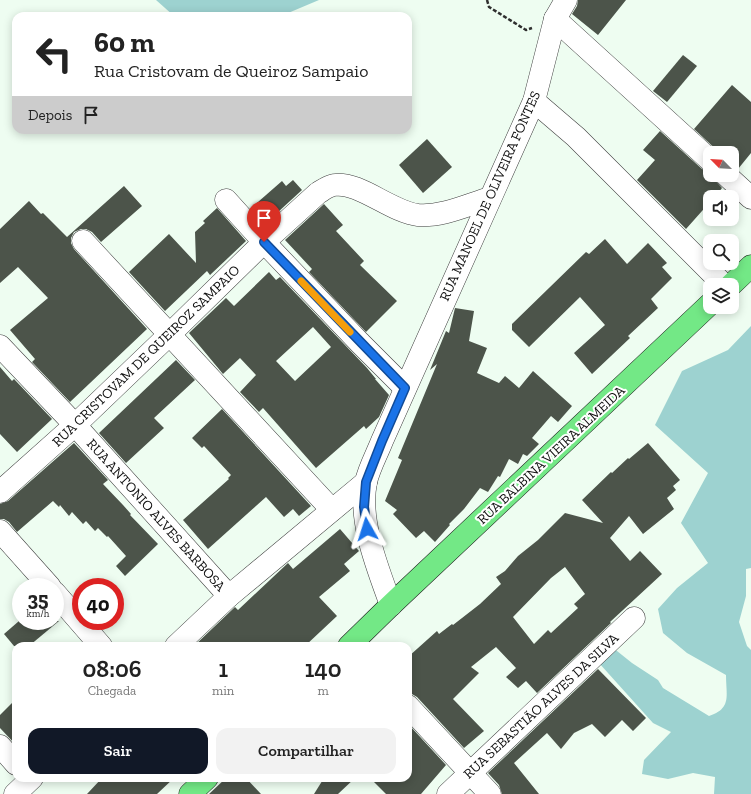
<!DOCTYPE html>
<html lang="pt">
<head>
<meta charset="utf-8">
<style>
	body { margin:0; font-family:"Zilla Slab",serif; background:#f2f2f2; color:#222; height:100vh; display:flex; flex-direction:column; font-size:15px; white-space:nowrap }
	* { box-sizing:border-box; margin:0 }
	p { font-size:13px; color:#767676 }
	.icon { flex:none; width:22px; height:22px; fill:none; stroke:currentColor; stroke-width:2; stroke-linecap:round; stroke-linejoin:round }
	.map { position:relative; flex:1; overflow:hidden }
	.side { position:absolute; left:12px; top:642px; width:400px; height:140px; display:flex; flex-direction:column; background:#fff; border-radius:12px; box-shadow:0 2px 10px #0003 }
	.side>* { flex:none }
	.top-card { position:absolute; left:12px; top:12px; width:400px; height:122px; border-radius:12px; box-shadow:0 2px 10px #0003; background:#fff; color:#222; overflow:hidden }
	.needle { width:26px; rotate:294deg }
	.buttons { position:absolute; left:703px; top:146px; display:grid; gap:8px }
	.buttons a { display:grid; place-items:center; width:36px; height:36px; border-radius:8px; background:#fff; box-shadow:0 2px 10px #0003; font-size:20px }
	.speed { position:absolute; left:12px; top:578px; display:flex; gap:8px; font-size:20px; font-weight:700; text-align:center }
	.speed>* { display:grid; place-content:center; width:52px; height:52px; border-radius:50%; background:#fff; box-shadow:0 2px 10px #0003; line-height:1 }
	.speed small { font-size:10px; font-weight:400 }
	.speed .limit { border:6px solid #d22; background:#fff; color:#111 }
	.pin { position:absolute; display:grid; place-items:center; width:34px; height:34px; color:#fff; margin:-41px -17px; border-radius:50% 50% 50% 0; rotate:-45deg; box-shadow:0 0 4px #0007 }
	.pin .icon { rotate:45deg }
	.me { position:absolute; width:44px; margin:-22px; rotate:354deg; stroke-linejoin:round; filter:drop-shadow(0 0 3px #0008) }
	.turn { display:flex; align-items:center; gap:14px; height:84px; padding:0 16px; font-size:18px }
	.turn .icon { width:52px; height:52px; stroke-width:2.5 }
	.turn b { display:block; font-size:28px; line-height:34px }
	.then { display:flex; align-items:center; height:38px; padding:0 16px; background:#0003; gap:8px; font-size:15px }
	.eta { display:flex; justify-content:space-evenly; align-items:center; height:68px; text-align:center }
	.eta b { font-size:24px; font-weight:600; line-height:28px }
	.action { display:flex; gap:8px; margin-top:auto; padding:8px 16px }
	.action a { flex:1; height:46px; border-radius:12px; background:#111827; color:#fff; font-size:16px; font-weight:600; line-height:46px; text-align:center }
	.action a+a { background:#f2f2f2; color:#222 }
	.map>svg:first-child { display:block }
</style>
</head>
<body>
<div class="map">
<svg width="751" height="794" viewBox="0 0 751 794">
	<rect width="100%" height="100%" fill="#eefdf1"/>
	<g fill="#9dd2d0">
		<path d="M156 0H319L281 16H174Z"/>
		<path d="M751 326V568L746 569V596L739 622 747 646 751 650V794H714L715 777 693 773 668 779 642 774 644 760 671 732 653 723 599 663 612 647 632 663 658 680 663 688 709 716C732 708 726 696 726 675L687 653 663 633 658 609 677 588 708 563 681 523 708 473 655 425 682 371 728 350Z"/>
	</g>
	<g fill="#4c544a" fill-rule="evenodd">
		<path d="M578 0H626L598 35 572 14 577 6Z"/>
		<path d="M683 55 697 66 667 102 653 91Z"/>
		<path d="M732 85 751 102V153L738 169 732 164V153H720L694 129Z"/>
		<path d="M660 131 702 169 710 172V175H714V179L722 188 715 197H710V202L686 229 637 180 655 160 643 150Z"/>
		<path d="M427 139 452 167 423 193 399 165Z"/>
		<path d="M293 180 302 190 265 224 251 208 282 181 286 186Z"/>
		<path d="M124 186 142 206 101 242 92 232 86 229H81L74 232 71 238V243L74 249 147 329 70 402 32 362 35 359 10 330 48 298 18 267 0 283V229L29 201 41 214 43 213 67 237Z"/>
		<path d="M324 204 343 225 336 231 364 261 360 265 397 301 366 332 309 272 312 269 285 240Z"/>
		<path d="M217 208 246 241 210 275 207 271 165 311 129 272 169 234 196 263 195 232 205 223 203 221Z"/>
		<path d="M605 239 627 264 648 243 667 263 662 267 672 278 651 299 658 308 628 336 630 338 592 374 574 353 605 325 580 297 529 347 512 330V324L586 252 589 254Z"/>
		<path d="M269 272 276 280 280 277 367 368 376 379H375L389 395 379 417 366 429 364 426 316 468 263 408 259 412 240 392 256 375 240 358 223 374 189 333 226 298 234 306ZM313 327 331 347 295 381 276 361Z"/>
		<path d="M455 308 474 311 469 341 487 348 477 373 499 383 505 376 519 388 533 371 572 406 558 422 551 416 532 438 539 444 527 456 523 454 518 464 509 459 500 477 498 476 488 492 480 488 464 509 449 524 450 525 435 542 424 531 416 538 393 514 397 510 385 501 402 460 398 458 437 364 430 370 446 331 449 333Z"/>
		<path d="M176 360 195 380 154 418 164 428 126 463 99 433Z"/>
		<path d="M0 367 12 381 14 379 52 419 17 452 0 434Z"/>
		<path d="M222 409 311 506 299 516 293 509 284 517 266 497 208 549 183 520 229 479 228 478 231 475 204 446 202 448 192 438Z"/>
		<path d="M74 443 108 480 103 484 123 505 131 514 130 515 158 544 125 576 116 566 126 556 108 536 107 537 98 528 95 531 86 521 83 524 72 512 69 516 60 505 59 507 53 501 17 532 9 522 4 519H0V504L8 501Z"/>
		<path d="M648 443 680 480 673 486 676 490 667 498 674 509 643 534 629 516 610 538 630 561 640 551 662 574 610 622 611 623 537 693 526 681 518 688 506 677 516 668 496 647 471 667 479 673 453 699 484 731 464 748 417 697 412 694H408V657L437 631 439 634 452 624 453 625 480 604 501 584 496 577 505 571 518 556 538 540 565 513 603 523 582 500 611 472 612 473 628 458 629 459ZM565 567 585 594 574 604 578 608 551 633 548 630 534 644 513 617 551 578Z"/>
		<path d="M340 529 359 551 344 564 350 571 319 597 337 616 305 646H194L235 607 238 610 288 563 293 569Z"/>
		<path d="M19 621H59L29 646H14L4 634Z"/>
		<path d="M598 669 646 718 633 731 622 720 605 737 592 724 574 733 561 749 547 733 514 763 539 794H502L499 785 488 773Z"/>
		<path d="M16 699V745L0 728V715Z"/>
		<path d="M410 726 446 765 421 794H386L370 778H408V729Z"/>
		<path d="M102 778H174L157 794H87Z"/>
		<path d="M226 778H246L261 794H209Z"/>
		<path d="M324 778H355L338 794H314Z"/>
	</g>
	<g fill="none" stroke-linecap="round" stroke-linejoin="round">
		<g stroke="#404040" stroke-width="23">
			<g id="minor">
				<path d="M555 19 710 160"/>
				<path d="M534 101 576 137 724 285"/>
				<path d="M726 175 751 198"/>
				<path d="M226 200 264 242 318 193C323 190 328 186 334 185 359 181 391 212 418 215 442 217 467 205 490 198"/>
				<path d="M83 241 332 510"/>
				<path d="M0 346 75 425 229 596"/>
				<path d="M0 492 75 425 170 334 264 242 360 343 405 388"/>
				<path d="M0 531 50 587"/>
				<path d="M55 593 101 646"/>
				<path d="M391 605C378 569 358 521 366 482 369 468 377 454 382 441L534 101 555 19 566 0"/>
				<path d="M176 646 229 596 366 482"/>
				<path d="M408 706 490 794"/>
				<path d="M0 746 16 764"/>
				<path d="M15 794 32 778"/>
				<path d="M448 794 634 618"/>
			</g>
		</g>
		<g stroke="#1e1e1e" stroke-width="23">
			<g id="major">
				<path d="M731 285 751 266"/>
				<path d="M349 646 391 605 710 304"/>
				<path d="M190 794 207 778"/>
			</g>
		</g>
		<path stroke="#2f2f2f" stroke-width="2.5" stroke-dasharray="4 2" stroke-linecap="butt" d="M487 0 489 7 526 30 532 28"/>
		<use href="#minor" stroke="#fff" stroke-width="22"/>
		<use href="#major" stroke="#73e886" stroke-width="22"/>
	</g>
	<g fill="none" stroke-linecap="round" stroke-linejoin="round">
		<g stroke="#114b97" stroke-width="10">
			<path id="route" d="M264 242 405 388 382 441 366 482 364 507 367 529"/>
		</g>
		<use href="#route" stroke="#1a73e8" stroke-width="7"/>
		<path stroke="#f59e0b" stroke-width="7" d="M301 281 350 332"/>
	</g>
	<g text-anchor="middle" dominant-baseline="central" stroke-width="4" stroke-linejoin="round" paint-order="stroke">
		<g font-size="14" fill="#0d0d0d" stroke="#fff">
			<text transform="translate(490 196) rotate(-66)">RUA MANOEL DE OLIVEIRA FONTES</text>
			<text transform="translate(146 356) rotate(-44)">RUA CRISTOVAM DE QUEIROZ SAMPAIO</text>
			<text transform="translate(551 455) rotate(-43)">RUA BALBINA VIEIRA ALMEIDA</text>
			<text transform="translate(156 515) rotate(48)">RUA ANTONIO ALVES BARBOSA</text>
			<text transform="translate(541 706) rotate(-43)">RUA SEBASTIÃO ALVES DA SILVA</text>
		</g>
	</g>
</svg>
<div class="buttons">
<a><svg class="needle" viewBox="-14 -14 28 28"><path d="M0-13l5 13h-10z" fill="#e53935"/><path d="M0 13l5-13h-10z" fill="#767676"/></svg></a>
<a><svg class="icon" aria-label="sound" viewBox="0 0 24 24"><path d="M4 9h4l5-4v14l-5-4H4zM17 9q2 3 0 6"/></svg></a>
<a><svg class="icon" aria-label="search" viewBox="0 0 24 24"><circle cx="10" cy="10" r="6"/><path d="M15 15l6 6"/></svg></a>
<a><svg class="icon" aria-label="layers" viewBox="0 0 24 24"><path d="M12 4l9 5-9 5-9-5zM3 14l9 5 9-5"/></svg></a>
</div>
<div class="speed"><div>35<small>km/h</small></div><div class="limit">40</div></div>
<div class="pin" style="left:264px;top:242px;background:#d93025"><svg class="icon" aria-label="arrive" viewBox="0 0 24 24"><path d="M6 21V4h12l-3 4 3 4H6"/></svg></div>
<svg class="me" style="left:367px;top:529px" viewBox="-20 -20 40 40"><path d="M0-17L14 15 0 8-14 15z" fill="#1a73e8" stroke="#fff" stroke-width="4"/></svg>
<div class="top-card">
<div class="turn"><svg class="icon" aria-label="left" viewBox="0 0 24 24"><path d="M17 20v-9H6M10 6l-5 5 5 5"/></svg><div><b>60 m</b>Rua Cristovam de Queiroz Sampaio</div></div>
<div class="then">Depois<svg class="icon" aria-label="arrive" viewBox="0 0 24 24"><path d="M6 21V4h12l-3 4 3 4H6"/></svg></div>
</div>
<section class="side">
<div class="eta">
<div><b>08:06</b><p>Chegada</p></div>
<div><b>1</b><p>min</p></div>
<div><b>140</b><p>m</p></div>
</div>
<div class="action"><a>Sair</a><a>Compartilhar</a></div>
</section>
</div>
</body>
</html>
